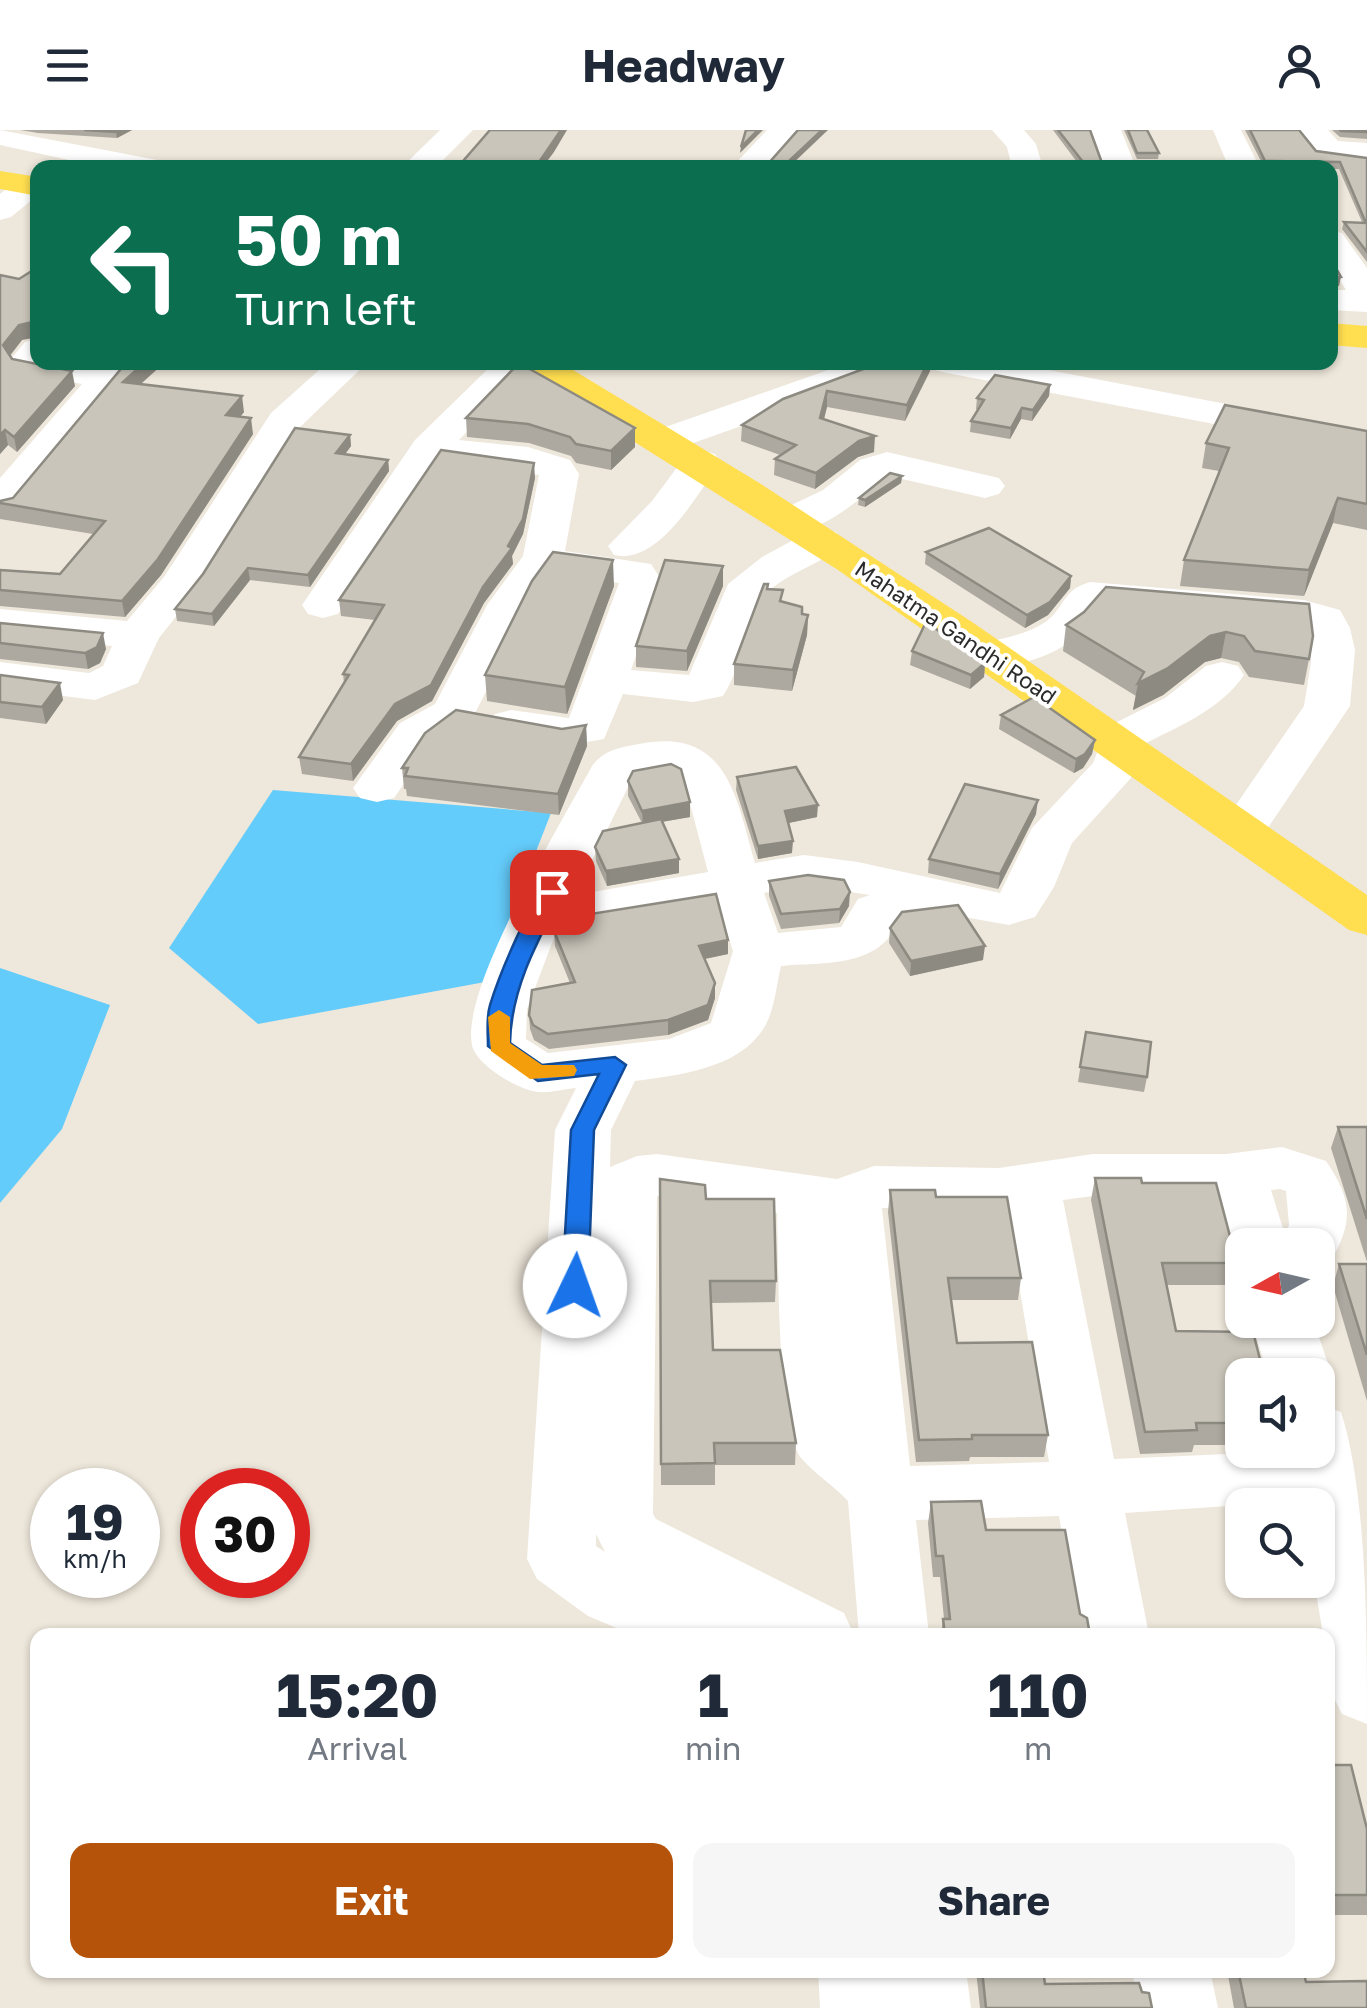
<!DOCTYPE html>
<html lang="en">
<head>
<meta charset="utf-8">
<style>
	body { margin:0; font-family:"Golos Text",sans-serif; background:#f6f6f7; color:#1f2937; height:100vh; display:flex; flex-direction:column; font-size:38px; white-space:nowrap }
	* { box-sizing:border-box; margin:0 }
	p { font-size:32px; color:#747a83 }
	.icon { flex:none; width:55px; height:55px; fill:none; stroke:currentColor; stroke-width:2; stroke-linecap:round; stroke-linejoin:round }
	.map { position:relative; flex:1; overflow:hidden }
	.panel { position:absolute; left:30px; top:1498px; width:1305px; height:350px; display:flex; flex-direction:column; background:#fff; border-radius:20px; box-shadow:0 2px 8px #0004 }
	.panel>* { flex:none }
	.guide { position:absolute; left:30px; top:30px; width:1308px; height:210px; border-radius:20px; box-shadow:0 2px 8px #0004; background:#0b6e4f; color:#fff; overflow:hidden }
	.needle { width:65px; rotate:262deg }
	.buttons { position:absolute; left:1225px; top:1098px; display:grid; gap:20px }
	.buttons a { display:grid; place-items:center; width:110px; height:110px; border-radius:20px; background:#fff; box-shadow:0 2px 8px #0004; font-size:50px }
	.speed { position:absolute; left:30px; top:1338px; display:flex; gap:20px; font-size:50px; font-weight:700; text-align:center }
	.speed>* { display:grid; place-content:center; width:130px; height:130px; border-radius:50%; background:#fff; box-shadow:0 2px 8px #0004; line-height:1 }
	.speed small { font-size:25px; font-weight:400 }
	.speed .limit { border:15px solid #d22; background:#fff; color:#111 }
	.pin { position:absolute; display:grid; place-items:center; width:85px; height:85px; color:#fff; margin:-42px; border-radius:20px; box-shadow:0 5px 15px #0006 }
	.me { position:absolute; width:110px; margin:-55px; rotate:3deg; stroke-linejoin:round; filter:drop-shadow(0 0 8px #0008) }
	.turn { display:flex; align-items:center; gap:35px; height:210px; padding:0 40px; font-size:45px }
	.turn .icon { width:130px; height:130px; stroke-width:2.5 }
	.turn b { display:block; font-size:70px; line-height:85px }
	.eta { display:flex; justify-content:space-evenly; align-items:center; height:170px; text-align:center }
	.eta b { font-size:60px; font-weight:700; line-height:70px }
	.primary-button { display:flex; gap:20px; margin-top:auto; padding:20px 40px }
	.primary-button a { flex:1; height:115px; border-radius:20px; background:#b45309; color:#fff; font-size:40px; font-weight:700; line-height:115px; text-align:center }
	.primary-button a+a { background:#f6f6f7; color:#1f2937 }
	header { display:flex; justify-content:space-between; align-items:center; height:130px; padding:0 40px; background:#fff; font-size:45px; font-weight:700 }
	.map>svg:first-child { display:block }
</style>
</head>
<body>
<header><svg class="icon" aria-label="menu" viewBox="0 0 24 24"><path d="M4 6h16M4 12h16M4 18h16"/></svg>Headway<svg class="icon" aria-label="person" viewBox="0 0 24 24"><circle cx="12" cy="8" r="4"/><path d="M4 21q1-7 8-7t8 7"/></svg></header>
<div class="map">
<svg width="1367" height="1878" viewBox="0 0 1367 1878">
	<rect width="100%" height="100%" fill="#eee7db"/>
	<g fill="#64ccfb">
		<path d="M273 660 551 683 485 852 258 894 169 818Z"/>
		<path d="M0 838 110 875 62 999 0 1073Z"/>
	</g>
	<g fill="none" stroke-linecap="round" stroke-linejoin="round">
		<g fill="#fff" fill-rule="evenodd">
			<path d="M0 0 152 29 163 31 167 38H106L0 15Z"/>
			<path d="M440 0H473L435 38H401Z"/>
			<path d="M767 0H799L764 38H731Z"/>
			<path d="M992 0H1024L1036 14 1043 38H1012L1007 17Z"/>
			<path d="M1091 0H1121L1136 38H1105Z"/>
			<path d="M1213 0H1241L1260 38H1229Z"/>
			<path d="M1297 0H1328L1338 11 1367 13V31L1318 25Z"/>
			<path d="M30 46 38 47V65L11 87 0 90V64L19 48Z"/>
			<path d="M1330 100 1342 103 1367 138V182L1330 180V160H1346L1330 135Z"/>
			<path d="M38 209V232H86L120 239 125 247 14 381 0 385V348L82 254 18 242 10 230 25 212Z"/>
			<path d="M328 232H368L299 298 202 454 159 508 138 553 95 570 0 558V532L89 543 103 536 112 516 0 505V479L127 491 164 447 271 283Z"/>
			<path d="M495 232H534L459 310 528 317 570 330 579 344 565 421 651 434 662 451 631 540 689 545 728 454 762 427 808 402 822 399 836 402 842 411C824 438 779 442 761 471 744 500 742 537 723 566L693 572 623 564 604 609 564 616 495 604 488 594 495 584 511 580 569 588 619 453 552 445 530 475 470 593 433 612 394 668 377 672 360 668 353 658 400 593 435 574 487 475 523 426 539 345 440 331 338 484 323 488 308 484 302 475 415 310Z"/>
			<path d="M851 232H905L900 240 679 318 665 321 651 318 646 310 651 302Z"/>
			<path d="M929 232H1007L1367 301V323L947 243 934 240Z"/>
			<path d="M701 320 715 324 720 332C698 364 658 436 614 425L608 416 652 371 687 324Z"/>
			<path d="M887 322 999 348 1005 356 999 364 985 368 889 346C858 369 818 410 777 400L771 391 777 382 823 360 860 330Z"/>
			<path d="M1090 452 1304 470 1340 480 1350 498 1355 520 1350 576 1259 711 1242 716 1225 711 1218 701 1304 576 1311 532 1307 497 1100 479C1079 519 1019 544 974 533L968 524 974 515C998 509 1023 506 1044 493 1065 479 1061 460 1090 452Z"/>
			<path d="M1222 532 1238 536 1244 545C1221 579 1180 596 1144 614L1131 648 1072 713 1054 757 1035 787 1009 795 947 784 898 793C878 838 824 832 781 836 777 853 775 874 768 890 747 938 680 945 635 951L611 1000 610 1037 637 1026 657 1024 837 1049 874 1036 999 1038 1093 1024H1226L1282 1017 1326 1031C1352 1070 1354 1090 1331 1131L1318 1135V1115H1242V1132L1237 1131 1228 1115 1214 1066H1093L1063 1070 1114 1329 1318 1320V1274L1341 1282C1367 1363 1367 1501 1367 1594L1342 1584 1331 1562 1328 1505H1323L1314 1450H1318V1375H1303L1302 1371 1125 1383 1149 1505H1079L1059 1386 916 1390 929 1505H859L848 1371C834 1356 815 1344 802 1329 776 1299 779 1129 777 1083L657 1066 653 1384 656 1389 844 1483 854 1505H753L741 1499 744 1505H633L588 1486 537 1449 527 1429 555 1000 576 958C564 959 550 963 538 962 518 960 476 935 472 915 460 858 562 692 592 636 602 621 620 617 639 614 728 596 736 668 755 733L804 725 858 732 1000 763 1032 698 1093 633 1098 620 1092 611 1099 601 1165 568 1206 536ZM664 640 684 651 708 742 575 765 634 645ZM804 755 870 765 858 769 841 797 778 803 764 763ZM717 771 733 821 711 893 669 909 548 923 526 909 527 879 557 800ZM1280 1059 1286 1061 1289 1095 1285 1105 1271 1060ZM882 1078 1006 1079 1049 1332 910 1336ZM596 1404 605 1422 596 1416Z"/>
			<path d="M1251 1190H1313L1332 1245 1322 1262 1318 1264V1245H1268Z"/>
			<path d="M818 1840H966L971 1878H820Z"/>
			<path d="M1132 1840H1210L1218 1878H1138Z"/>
		</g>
		<g fill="#ffde50" fill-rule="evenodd">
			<path d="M0 41 38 47V66L0 59Z"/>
			<path d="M1330 193 1367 196V218L1330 215Z"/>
			<path d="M515 232H560L761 354 972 492 1367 765V805L1349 800 838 440 520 240Z"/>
		</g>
	</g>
	<g fill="#ada9a0">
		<path d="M20 0H132L117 8 38 3Z"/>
		<path d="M1053 0H1090L1102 33 1101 38H1082L1080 36V38H989V32L1044 36 1077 32Z"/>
		<path d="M1124 0H1147L1159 23 1158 29H1137Z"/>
		<path d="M1245 0H1299L1316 21 1367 28V132L1342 99 1344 92H1362L1339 39 1264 37Z"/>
		<path d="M1332 0H1367V9L1340 7Z"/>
		<path d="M0 145 22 210 10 226 12 229 75 256 17 322 8 315 0 324Z"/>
		<path d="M104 232H165L141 254 244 282 240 287 253 304 161 445 125 487 0 476V440L60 444 93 404 0 389V371L13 368 123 237Z"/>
		<path d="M930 241 905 291 827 277 824 289 874 322 858 327 815 359 774 345 775 329 780 325 741 311 742 295 783 269Z"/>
		<path d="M1050 255 1049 266 1032 291 1021 289 1010 309 970 302 971 291 978 280 976 279 977 268Z"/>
		<path d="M466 288 635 298V317L611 340 576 333 571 326 529 313 467 307Z"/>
		<path d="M1367 301V400L1333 393 1304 466 1180 456 1184 430 1219 341 1202 338 1206 313Z"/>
		<path d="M350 305 351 316 345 324 388 330 389 341 310 457 250 450 214 496 177 491 175 479Z"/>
		<path d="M902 346 901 353 865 377 858 375 859 368Z"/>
		<path d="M535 348 523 404 512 426 513 434 484 473 432 571 397 591 353 651 302 644 299 627 344 553 343 544 375 490 341 486 339 470Z"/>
		<path d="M926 422 1071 446 1070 458 1048 485 1025 498 925 434Z"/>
		<path d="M723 436V456L687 541 636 537V516Z"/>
		<path d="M614 456 567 584 487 571 485 545Z"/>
		<path d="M1106 457 1309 529 1304 555 1249 547 1239 532 1221 528 1205 532 1163 565 1133 580 1136 566 1063 521 1066 495 1084 482Z"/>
		<path d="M768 459 783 472 802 484 808 485 807 505 792 561 734 555V534Z"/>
		<path d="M0 493 106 519 100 533 88 539 0 529Z"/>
		<path d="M912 521 985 533 984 547 970 559 910 535Z"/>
		<path d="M0 545 63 570 46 594 0 588Z"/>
		<path d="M1001 585 1095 610 1092 624 1083 638 1074 643 999 599Z"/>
		<path d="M586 595 587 616 559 685 407 666 406 659H404L402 638 562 599Z"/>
		<path d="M737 647 817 687 788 693 792 723 758 729 736 660Z"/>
		<path d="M628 651 690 672V687L662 692 679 743 607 756 596 731 595 717 642 693 628 666Z"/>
		<path d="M1036 684 998 759 928 743 929 729Z"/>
		<path d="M769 751 849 776 839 793 781 799 769 766Z"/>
		<path d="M890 798 983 830 910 846 889 813Z"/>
		<path d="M554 801 728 810V824L705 829 715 868 708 890 668 905 549 919 534 910 530 899 529 885 570 853 555 816Z"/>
		<path d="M1086 902 1147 947 1144 962 1078 952Z"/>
		<path d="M1338 997H1367V1132L1331 1018Z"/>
		<path d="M1095 1048 1142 1053 1237 1133 1232 1155H1166L1176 1201 1242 1245V1315H1194L1192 1322 1140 1324 1091 1070Z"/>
		<path d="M660 1049 706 1069 776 1151 775 1172 711 1173 713 1220 796 1313 795 1335H715V1355H661Z"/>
		<path d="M890 1060 936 1067 1021 1148 1018 1170H951L957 1213 1048 1305 1044 1327H970L969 1331 916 1332 888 1082Z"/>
		<path d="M1339 1134H1367V1271L1333 1156Z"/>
		<path d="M931 1372 986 1400 1080 1484 1090 1505H941L943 1489H944L940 1447H933L928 1393Z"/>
		<path d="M1328 1635 1367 1699V1785H1328Z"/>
		<path d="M976 1840H1043L1045 1854 1142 1862 1152 1878H980Z"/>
		<path d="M1227 1840H1303L1306 1852 1367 1878H1234Z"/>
	</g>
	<g fill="#8d8a82">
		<path d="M119 0H132L117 8 116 2Z"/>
		<path d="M561 0H567L554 22 542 38H535Z"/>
		<path d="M758 0H763L740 23 741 17Z"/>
		<path d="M822 0H828L788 38V32Z"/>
		<path d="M1341 147 1339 156 1330 157V148Z"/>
		<path d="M37 191 38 207 22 210 6 230 3 215 19 195Z"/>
		<path d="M145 232H165L126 267 123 252Z"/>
		<path d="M928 232H931L930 241 905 291 907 275Z"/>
		<path d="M72 241 75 256 17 322 14 307Z"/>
		<path d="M1050 255 1049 266 1032 291 1033 280Z"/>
		<path d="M827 261V277L820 304V288Z"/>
		<path d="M242 266 244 282 228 301 226 285Z"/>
		<path d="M1022 278 1021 289 1010 309 1011 298Z"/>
		<path d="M251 288 253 304 161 445 125 487 122 471Z"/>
		<path d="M635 298V317L611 340V321Z"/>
		<path d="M5 300 8 315 0 324V305Z"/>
		<path d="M350 305 351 316 338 334 336 323Z"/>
		<path d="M875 306 874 322 858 327 815 359 816 343 859 311Z"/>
		<path d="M388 330 389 341 310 457 308 445Z"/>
		<path d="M534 333 535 348 523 404 512 426 513 434 484 473 432 571 397 591 353 651 351 634 483 457 508 416Z"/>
		<path d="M902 346 901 353 865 377V370Z"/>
		<path d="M1338 368 1333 393 1304 466 1309 440Z"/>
		<path d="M613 430 614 456 567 584 565 557Z"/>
		<path d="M723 436V456L687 541V521Z"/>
		<path d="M248 438 250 450 214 496 212 484Z"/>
		<path d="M1071 446 1070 458 1048 485 1025 498 1027 485Z"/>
		<path d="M808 485 807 505 792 561 793 540Z"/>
		<path d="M1226 502 1221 528 1205 532 1163 565 1133 580 1138 553 1210 506Z"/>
		<path d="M103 503 106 519 100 533 88 539 85 523Z"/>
		<path d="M985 533 984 547 970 559 971 545Z"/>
		<path d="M60 553 63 570 46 594 42 577Z"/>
		<path d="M586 595 587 616 559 685 558 664Z"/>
		<path d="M1095 610 1092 624 1083 638 1074 643 1076 629Z"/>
		<path d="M1038 670 1036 684 998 759 1000 744Z"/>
		<path d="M690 672V687L643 695 642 681Z"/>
		<path d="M818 675 817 687 784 694 785 681Z"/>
		<path d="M793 711 792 723 758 729V716Z"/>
		<path d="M679 729V743L607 756 606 741Z"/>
		<path d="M850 762 849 776 839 793 840 779Z"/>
		<path d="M728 810V824L699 830V816Z"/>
		<path d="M985 816 983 830 910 846 911 831Z"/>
		<path d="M715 853V868L708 890 668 905V890Z"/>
	</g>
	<g fill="#c9c5ba" stroke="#8d8a82" stroke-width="2.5">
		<path d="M84 0H119L116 2Z"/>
		<path d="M490 0H561L535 38H457Z"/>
		<path d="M746 0H758L741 17Z"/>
		<path d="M798 0H822L788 32 825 38H747L748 36 767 35Z"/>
		<path d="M1058 0H1090L1102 33 1083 32Z"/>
		<path d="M1128 0H1147L1159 23H1137Z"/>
		<path d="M1250 0H1299L1316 21 1367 28V122L1344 92 1366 93 1340 32 1265 31Z"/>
		<path d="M1340 0H1367V2L1341 1Z"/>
		<path d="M989 32 1044 36 1047 32H1080V38H991Z"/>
		<path d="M1330 128 1341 147 1330 148Z"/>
		<path d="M38 137V195L37 191 19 195 3 215 12 229 72 241 14 307 5 300 0 305V145L19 149Z"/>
		<path d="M124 232H145L123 252 242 266 226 285 251 288 158 429 122 471 0 460V440L60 444 105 391 0 373V371L13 368 125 234Z"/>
		<path d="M882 232H928L907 275 827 261 820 288 875 306 859 311 816 343 775 329 796 315 742 295 783 269Z"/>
		<path d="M519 233 635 298 611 321 576 314 570 307 528 294 466 288Z"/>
		<path d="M995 245 1050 255 1033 280 1022 278 1011 298 971 291 984 270 977 268Z"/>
		<path d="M1225 275 1367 301V374L1338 368 1309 440 1184 430 1229 318 1206 313Z"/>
		<path d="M295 298 350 305 336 323 388 330 308 445 248 438 212 484 175 479 203 444Z"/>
		<path d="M441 320 534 333 523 389 508 416 512 418 483 457 431 555 395 574 351 634 299 627 349 545 343 544 384 475 339 470Z"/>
		<path d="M890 343 902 346 865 370 859 368Z"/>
		<path d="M989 398 1071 446 1050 472 1027 485 926 422Z"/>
		<path d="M553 422 613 430 565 557 485 545 532 451Z"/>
		<path d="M665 430 723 436 687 521 636 516Z"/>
		<path d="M764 454H768L767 459 783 460 780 471 802 477V484L808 485 793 540 734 534Z"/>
		<path d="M1106 457 1309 474 1313 506 1309 529 1255 521 1244 506 1226 502 1210 506 1168 538 1138 553 1144 542 1066 495 1084 482Z"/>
		<path d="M926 492 985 533 971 545 912 521Z"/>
		<path d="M0 493 103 503 97 517 85 523 0 513Z"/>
		<path d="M0 545 60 553 42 577 0 572Z"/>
		<path d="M1034 567 1095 610 1085 624 1076 629 1001 585Z"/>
		<path d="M456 580 562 599 586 595 558 664 405 646 408 638H402L425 603Z"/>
		<path d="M671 634 681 639 690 672 642 681 628 651 633 641Z"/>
		<path d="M796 637 818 675 785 681 793 711 758 716 737 647Z"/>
		<path d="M965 654 1038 670 1000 744 929 729Z"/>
		<path d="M661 689 679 729 606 741 595 717 603 701Z"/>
		<path d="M808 745 844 750 850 762 840 779 781 784 769 751Z"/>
		<path d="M716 764 728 810 699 816 715 853 708 875 668 890 548 904 533 895 529 885 532 860 575 852 554 801 559 789Z"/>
		<path d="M958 775 985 816 911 831 890 798 902 782Z"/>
		<path d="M1086 902 1151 912 1147 947 1080 937Z"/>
		<path d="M1338 997H1367V1089Z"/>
		<path d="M1095 1048H1141L1142 1053H1216L1237 1133H1162L1176 1201 1253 1202 1264 1245H1242V1293H1196L1197 1300 1145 1302Z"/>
		<path d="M660 1049 705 1055 706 1069H774L776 1151H710L713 1220H780L796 1313H714L715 1333 661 1334Z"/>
		<path d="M890 1060H935L936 1067H1007L1021 1148H948L957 1213 1032 1212 1048 1305H972V1309L919 1310Z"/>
		<path d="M1339 1134H1367V1225Z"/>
		<path d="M981 1371 986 1400H1065L1080 1484 1087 1488 1090 1505H945L943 1489H950L943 1426H936L931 1372Z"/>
		<path d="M1328 1635H1351L1367 1699V1765H1328Z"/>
		<path d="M982 1840H1043L1045 1854 1139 1853 1142 1862 1149 1863 1152 1878H986Z"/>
		<path d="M1238 1840H1303L1306 1852 1367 1851V1878H1246Z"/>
	</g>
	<path fill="#1a73e8" stroke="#114b97" stroke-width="2.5" d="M552 755 563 762C538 810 511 858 510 913L542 935 615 927 626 935 594 1000 588 1156 584 1163H566L562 1156 571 1000 599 944 538 951 488 916C488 903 486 888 490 875 497 852 532 761 552 755Z"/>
	<path fill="#f59e0b" d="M499 880 510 887V913L542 935H574L577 940 574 946 530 949 491 921 488 887Z"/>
	<g text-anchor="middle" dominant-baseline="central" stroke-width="8" stroke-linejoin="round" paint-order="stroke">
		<g font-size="22" fill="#2b2b2b" stroke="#fff">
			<text transform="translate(956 502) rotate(34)">Mahatma Gandhi Road</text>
		</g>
	</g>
</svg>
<div class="buttons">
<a><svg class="needle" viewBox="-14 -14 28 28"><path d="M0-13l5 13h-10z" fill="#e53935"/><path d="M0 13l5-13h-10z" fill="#747a83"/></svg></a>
<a><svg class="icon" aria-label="sound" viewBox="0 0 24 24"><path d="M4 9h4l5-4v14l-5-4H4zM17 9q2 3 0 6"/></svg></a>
<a><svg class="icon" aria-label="search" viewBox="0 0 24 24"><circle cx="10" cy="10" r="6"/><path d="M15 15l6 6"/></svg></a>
</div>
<div class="speed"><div>19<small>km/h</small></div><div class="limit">30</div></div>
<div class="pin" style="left:552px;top:762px;background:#d93025"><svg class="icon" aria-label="arrive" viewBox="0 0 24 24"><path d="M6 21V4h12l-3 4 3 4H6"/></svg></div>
<svg class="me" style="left:575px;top:1156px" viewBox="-20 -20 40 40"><circle r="19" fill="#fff"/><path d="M0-13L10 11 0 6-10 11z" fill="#1a73e8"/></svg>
<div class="guide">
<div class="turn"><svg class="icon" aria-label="left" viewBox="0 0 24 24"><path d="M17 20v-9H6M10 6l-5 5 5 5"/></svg><div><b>50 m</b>Turn left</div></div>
</div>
<section class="panel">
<div class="eta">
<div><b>15:20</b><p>Arrival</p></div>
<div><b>1</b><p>min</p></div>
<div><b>110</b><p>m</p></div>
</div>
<div class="primary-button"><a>Exit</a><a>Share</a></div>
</section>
</div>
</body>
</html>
